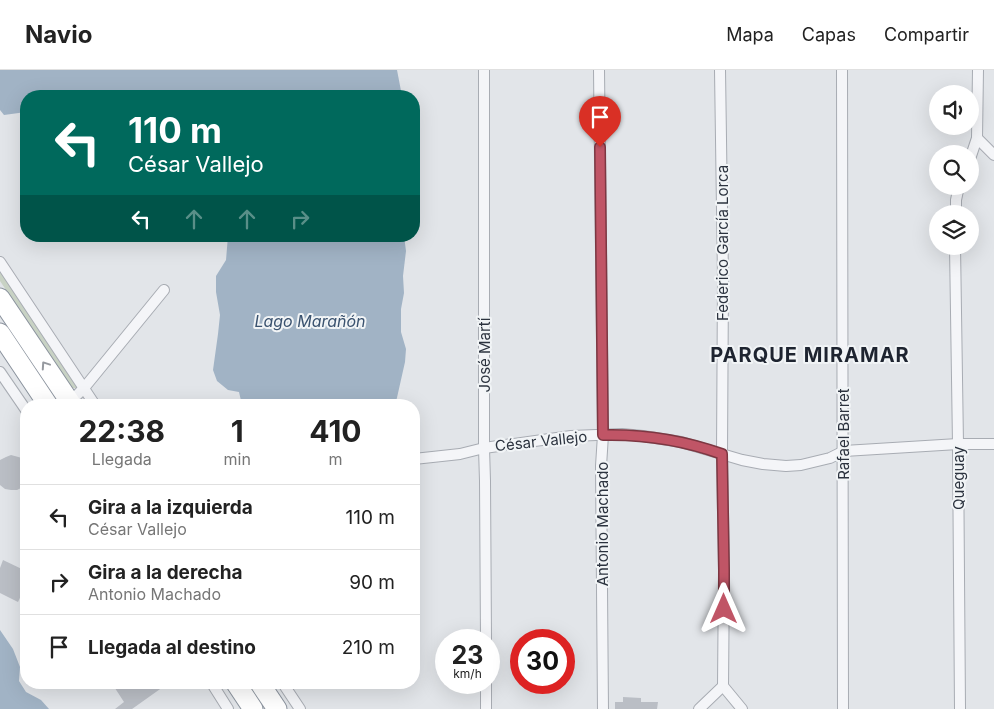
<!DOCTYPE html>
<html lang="es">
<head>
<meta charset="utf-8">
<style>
	body { margin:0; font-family:Inter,sans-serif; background:#f2f2f2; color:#222; height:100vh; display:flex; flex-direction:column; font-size:19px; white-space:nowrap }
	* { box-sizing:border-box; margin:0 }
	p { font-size:16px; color:#767676 }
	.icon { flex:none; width:28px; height:28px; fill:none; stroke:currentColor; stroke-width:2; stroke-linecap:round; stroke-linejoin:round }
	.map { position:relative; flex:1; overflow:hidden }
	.details { position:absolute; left:20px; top:329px; width:400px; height:290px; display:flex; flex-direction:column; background:#fff; border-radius:20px; box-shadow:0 5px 20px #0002 }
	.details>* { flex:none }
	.banner { position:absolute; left:20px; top:20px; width:400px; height:152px; border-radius:20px; box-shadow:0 5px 20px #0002; background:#00695c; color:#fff; overflow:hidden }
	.controls { position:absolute; left:929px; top:15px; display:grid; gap:10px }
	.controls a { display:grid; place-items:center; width:50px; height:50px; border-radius:50%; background:#fff; box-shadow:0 5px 20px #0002; font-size:25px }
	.speed { position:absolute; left:435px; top:559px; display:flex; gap:10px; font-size:25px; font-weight:700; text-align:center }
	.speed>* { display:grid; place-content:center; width:65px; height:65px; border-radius:50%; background:#fff; box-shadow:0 5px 20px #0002; line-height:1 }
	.speed small { font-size:12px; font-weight:400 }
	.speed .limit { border:8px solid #d22; background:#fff; color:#111 }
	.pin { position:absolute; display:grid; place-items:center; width:42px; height:42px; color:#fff; margin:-51px -21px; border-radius:50% 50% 50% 0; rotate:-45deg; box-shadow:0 0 5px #0007 }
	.pin .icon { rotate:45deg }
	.me { position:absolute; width:55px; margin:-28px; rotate:0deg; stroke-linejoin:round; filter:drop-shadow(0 0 4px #0008) }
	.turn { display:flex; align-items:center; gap:18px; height:105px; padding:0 25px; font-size:22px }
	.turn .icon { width:65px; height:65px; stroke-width:2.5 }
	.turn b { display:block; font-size:35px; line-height:42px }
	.lanes { display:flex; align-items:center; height:48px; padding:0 25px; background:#0003; justify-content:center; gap:25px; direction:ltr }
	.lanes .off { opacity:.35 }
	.eta { display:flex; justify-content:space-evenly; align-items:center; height:85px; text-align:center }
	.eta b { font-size:30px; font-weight:700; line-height:35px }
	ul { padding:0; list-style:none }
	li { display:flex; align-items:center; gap:15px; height:65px; padding:0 25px; border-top:1px solid #e0e0e0 }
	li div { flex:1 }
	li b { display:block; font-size:19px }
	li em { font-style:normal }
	header { display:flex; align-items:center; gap:30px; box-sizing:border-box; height:70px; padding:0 25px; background:#fff; border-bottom:1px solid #e0e0e0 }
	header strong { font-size:24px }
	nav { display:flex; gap:28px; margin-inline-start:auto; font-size:18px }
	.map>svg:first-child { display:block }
</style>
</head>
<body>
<header>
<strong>Navio</strong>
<nav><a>Mapa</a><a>Capas</a><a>Compartir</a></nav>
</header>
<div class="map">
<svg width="994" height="639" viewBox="0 0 994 639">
	<rect width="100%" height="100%" fill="#e2e5e9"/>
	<path fill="#c8d2c4" d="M0 199 79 316 77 318H72L0 211Z"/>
	<g fill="#a1b3c5">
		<path d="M0 0H397L402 26H26V42L4 45 0 40Z"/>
		<path d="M228 166H404L406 181 403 206 404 223 401 239V262L406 279 405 292 396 332 397 335H242L239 322 228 320 217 311 213 300 218 264 220 245 216 222V206L226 190Z"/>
		<path d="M0 560 13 579 20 597 19 611 26 622 41 630 49 639H0Z"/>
	</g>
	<g fill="#babec5">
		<path d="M11 385 22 388 26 392V414L23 417 17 420H11L5 419 0 415V390L6 387Z"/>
		<path d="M3 490 26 501V515L18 532 0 523V498Z"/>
		<path d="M111 612H170L132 639H115L124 632Z"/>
		<path d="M623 627 641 628V632H658L657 639H615V632H623Z"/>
	</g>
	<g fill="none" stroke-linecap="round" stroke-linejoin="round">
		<g stroke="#a8acb3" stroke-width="12">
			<g id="street">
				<path d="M484 0V378L485 411 486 570"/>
				<path d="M599 0 603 365 601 396 603 639"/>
				<path d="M720 0 723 208 722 384 724 500 723 616 742 639"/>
				<path d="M842 0 843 639"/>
				<path d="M977 68 994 85"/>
				<path d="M970 89 977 68 978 0"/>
				<path d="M956 144V130L959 116"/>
				<path d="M955 176 958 374 960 639"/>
				<path d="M0 192 95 335"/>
				<path d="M0 302 26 340"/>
				<path d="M70 332 84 318 164 220"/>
				<path d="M414 389 460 384 484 378 571 366 622 364 643 366 681 372 742 390 763 394 786 396 801 395 830 388 844 381 958 374H994"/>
				<path d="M211 612 228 639"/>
				<path d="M282 612 300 639"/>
				<path d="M486 612V639"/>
				<path d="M699 639 723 616"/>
			</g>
		</g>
		<g stroke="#8b939e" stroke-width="21">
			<g id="highway">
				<path d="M0 228 72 335"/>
				<path d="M0 263 48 335"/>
				<path d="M235 612 253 639"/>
				<path d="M259 612 277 639"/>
			</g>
		</g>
		<use href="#street" stroke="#f4f5f8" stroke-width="10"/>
		<use href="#highway" stroke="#fff" stroke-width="19"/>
	</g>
	<defs><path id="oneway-chevron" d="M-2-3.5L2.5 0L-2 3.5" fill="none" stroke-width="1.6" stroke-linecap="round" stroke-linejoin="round" transform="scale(1.25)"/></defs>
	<use stroke="#96999f" href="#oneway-chevron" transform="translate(45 295) rotate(-124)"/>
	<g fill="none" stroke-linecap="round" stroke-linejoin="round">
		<g stroke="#7d3742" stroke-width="12">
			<path id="route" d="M600 77 603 365C644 364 683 370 722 384L724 500V539"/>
		</g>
		<use href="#route" stroke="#c05566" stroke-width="9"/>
	</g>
	<g text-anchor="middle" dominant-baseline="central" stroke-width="4" stroke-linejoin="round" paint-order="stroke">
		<g font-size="15" fill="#2c333f" stroke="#f1f4f6">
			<text transform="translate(722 173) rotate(-90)">Federico García Lorca</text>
			<text transform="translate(484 285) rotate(-90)">José Martí</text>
			<text transform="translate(843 364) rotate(-90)">Rafael Barret</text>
			<text transform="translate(541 371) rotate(-6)">César Vallejo</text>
			<text transform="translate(958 408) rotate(-90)">Queguay</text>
			<text transform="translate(602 454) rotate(-90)">Antonio Machado</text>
		</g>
		<g font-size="16" font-style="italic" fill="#3a526f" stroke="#f1f4f6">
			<text x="310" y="251">Lago Marañón</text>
		</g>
		<g font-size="20" font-weight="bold" letter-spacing="1" fill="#1e2430" stroke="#f1f4f6">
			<text x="810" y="285">PARQUE MIRAMAR</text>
		</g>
	</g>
</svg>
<div class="controls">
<a><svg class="icon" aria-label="sound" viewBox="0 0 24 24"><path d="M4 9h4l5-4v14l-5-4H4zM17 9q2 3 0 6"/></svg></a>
<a><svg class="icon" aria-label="search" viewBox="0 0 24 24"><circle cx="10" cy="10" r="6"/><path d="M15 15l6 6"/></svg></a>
<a><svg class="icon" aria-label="layers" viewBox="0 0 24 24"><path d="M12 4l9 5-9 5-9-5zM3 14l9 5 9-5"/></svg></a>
</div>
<div class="speed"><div>23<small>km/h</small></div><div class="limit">30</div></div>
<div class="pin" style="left:600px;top:77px;background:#d93025"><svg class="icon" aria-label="arrive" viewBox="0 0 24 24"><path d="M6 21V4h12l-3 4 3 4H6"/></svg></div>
<svg class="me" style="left:724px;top:539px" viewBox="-20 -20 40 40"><path d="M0-17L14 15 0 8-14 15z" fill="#c05566" stroke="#fff" stroke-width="4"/></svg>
<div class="banner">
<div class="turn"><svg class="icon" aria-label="left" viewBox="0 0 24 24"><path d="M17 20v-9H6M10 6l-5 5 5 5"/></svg><div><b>110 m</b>César Vallejo</div></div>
<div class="lanes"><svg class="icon" aria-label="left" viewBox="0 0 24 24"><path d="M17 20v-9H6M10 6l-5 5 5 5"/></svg><svg class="icon off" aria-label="ahead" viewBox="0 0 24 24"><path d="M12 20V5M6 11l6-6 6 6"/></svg><svg class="icon off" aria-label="ahead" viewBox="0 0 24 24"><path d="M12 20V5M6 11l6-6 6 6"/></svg><svg class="icon off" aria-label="right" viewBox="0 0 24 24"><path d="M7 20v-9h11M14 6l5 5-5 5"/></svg></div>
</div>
<section class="details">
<div class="eta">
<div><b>22:38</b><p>Llegada</p></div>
<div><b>1</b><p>min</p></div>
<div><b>410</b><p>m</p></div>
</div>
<ul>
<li><svg class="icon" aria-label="left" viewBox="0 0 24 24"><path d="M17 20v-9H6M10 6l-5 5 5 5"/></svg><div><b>Gira a la izquierda</b><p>César Vallejo</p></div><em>110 m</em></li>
<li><svg class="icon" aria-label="right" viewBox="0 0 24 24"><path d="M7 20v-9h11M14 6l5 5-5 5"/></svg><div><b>Gira a la derecha</b><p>Antonio Machado</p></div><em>90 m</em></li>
<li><svg class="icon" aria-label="arrive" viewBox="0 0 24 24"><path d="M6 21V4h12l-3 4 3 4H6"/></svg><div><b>Llegada al destino</b></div><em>210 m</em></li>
</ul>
</section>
</div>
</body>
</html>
